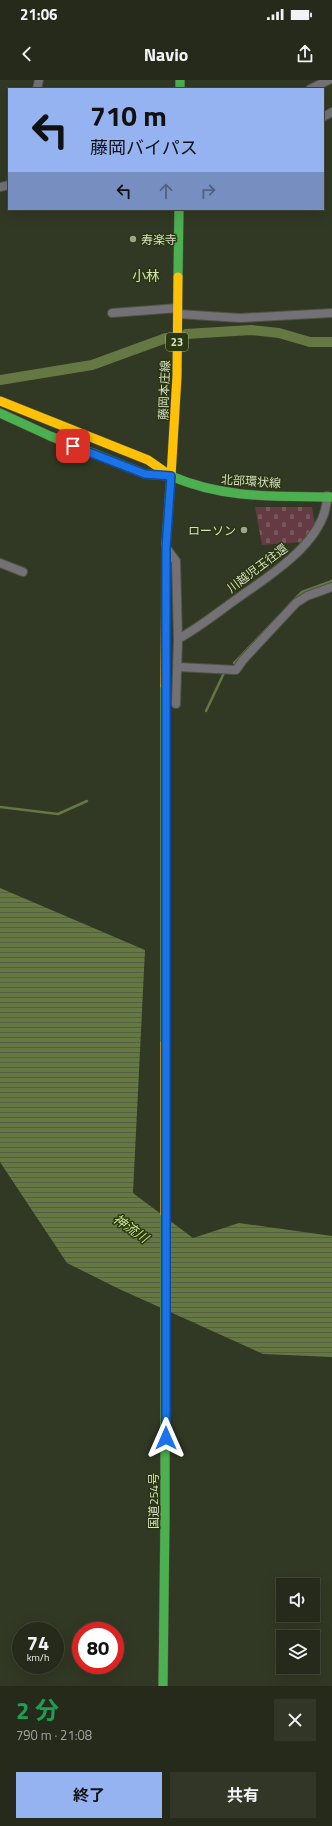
<!DOCTYPE html>
<html lang="ja">
<head>
<meta charset="utf-8">
<style>
	body { margin:0; font-family:"Titillium Web","Noto Sans JP",sans-serif; background:#313627; color:#f1f3f6; height:100vh; display:flex; flex-direction:column; font-size:15px; white-space:nowrap }
	* { box-sizing:border-box; margin:0 }
	p { font-size:13px; color:#a3a7a2 }
	.icon { flex:none; width:22px; height:22px; fill:none; stroke:currentColor; stroke-width:2; stroke-linecap:round; stroke-linejoin:round }
	.map { position:relative; height:1606px; overflow:hidden }
	.sheet { display:flex; flex-direction:column; background:#252a1a; flex:1 }
	.sheet>* { flex:none }
	.top-card { position:absolute; left:8px; top:8px; width:316px; height:122px; border-radius:0px; box-shadow:0 4px 16px #0002,0 0 0 1px #424639; background:#95b2f1; color:#111; overflow:hidden }
	.tools { position:absolute; left:276px; top:1498px; display:grid; gap:8px }
	.tools a { display:grid; place-items:center; width:44px; height:44px; border-radius:0px; background:#252a1a; box-shadow:0 4px 16px #0002,0 0 0 1px #424639; font-size:20px }
	.speed { position:absolute; left:12px; top:1542px; display:flex; gap:8px; font-size:20px; font-weight:700; text-align:center }
	.speed>* { display:grid; place-content:center; width:52px; height:52px; border-radius:50%; background:#252a1a; box-shadow:0 4px 16px #0002,0 0 0 1px #424639; line-height:1 }
	.speed small { font-size:10px; font-weight:400 }
	.speed .limit { border:6px solid #d22; background:#fff; color:#111 }
	.pin { position:absolute; display:grid; place-items:center; width:34px; height:34px; color:#fff; margin:-17px; border-radius:8px; box-shadow:0 2px 6px #0006 }
	.me { position:absolute; width:44px; margin:-22px; rotate:0deg; stroke-linejoin:round; filter:drop-shadow(0 0 3px #0008) }
	.turn { display:flex; align-items:center; gap:14px; height:84px; padding:0 16px; font-size:18px }
	.turn .icon { width:52px; height:52px; stroke-width:2.5 }
	.turn b { display:block; font-size:28px; line-height:34px }
	.lanes { display:flex; align-items:center; height:38px; padding:0 16px; background:#0003; justify-content:center; gap:20px; direction:ltr }
	.lanes .off { opacity:.35 }
	.round { display:grid; place-items:center; flex:none; width:42px; height:42px; border-radius:0px; background:#313627 }
	.head { display:flex; align-items:center; justify-content:space-between; height:68px; padding:0 16px }
	h1 { font-size:24px; font-weight:700; line-height:30px; color:#1e9e55 }
	.primary-button { display:flex; gap:8px; margin-top:auto; padding:8px 16px }
	.primary-button a { flex:1; height:46px; border-radius:0px; background:#95b2f1; color:#111; font-size:16px; font-weight:700; line-height:46px; text-align:center }
	.primary-button a+a { background:#313627; color:#f1f3f6 }
	.status { display:flex; justify-content:space-between; align-items:center; height:28px; padding:0 20px; background:#252a1a; direction:ltr }
	.status svg { height:11px; fill:currentColor }
	header { display:flex; justify-content:space-between; align-items:center; height:52px; padding:0 16px; background:#252a1a; font-size:18px; font-weight:700 }
	.map>svg:first-child { display:block }
</style>
</head>
<body>
<div class="status"><b>21:06</b><svg viewBox="0 0 49 12"><path d="M0 12V9h3v3zM5 12V6h3v6zM10 12V3h3v9zM15 12V0h3v12zM26 1h20v11H26zM47 4h2v5h-2z"/></svg></div>
<header><svg class="icon" aria-label="back" viewBox="0 0 24 24"><path d="M15 5l-7 7 7 7"/></svg>Navio<svg class="icon" aria-label="share" viewBox="0 0 24 24"><path d="M12 15V3M7 8l5-5 5 5M5 13v7h14v-7"/></svg></header>
<div class="map">
<svg width="332" height="1606" viewBox="0 0 332 1606">
	<defs>
		<pattern id="cemetery-stones" width="16" height="16" patternUnits="userSpaceOnUse"><rect width="16" height="16" fill="#643b42"/><path d="M2 7V4a2 2 0 0 1 4 0v3zM10 15v-3a2 2 0 0 1 4 0v3z" fill="#79575c"/></pattern>
		<pattern id="water-rules" width="6" height="5" patternUnits="userSpaceOnUse"><rect width="6" height="5" fill="#657843"/><path d="M0 2.5h6" fill="none" stroke="#546040"/></pattern>
	</defs>
	<rect width="100%" height="100%" fill="#313823"/>
	<path fill="url(#cemetery-stones)" d="M255 427H312L315 444 303 462 262 465Z"/>
	<path fill="url(#water-rules)" d="M0 808 145 870 133 1113 193 1158 239 1143 332 1156V1277L263 1274 117 1208 67 1183 0 1082Z"/>
	<g fill="none" stroke-linecap="round" stroke-linejoin="round">
		<g stroke="#657843" stroke-width="2.5">
			<path d="M294 520 302 512 332 501"/>
			<path d="M234 583 278 537"/>
			<path d="M206 631 224 593"/>
			<path d="M0 727 58 734 87 721"/>
		</g>
		<g stroke="#657843" stroke-width="10">
			<path d="M186 254 251 250 279 253 310 262H332"/>
			<path d="M0 300 92 285 166 258"/>
		</g>
		<g stroke="#4e5443" stroke-width="10">
			<g id="street">
				<path d="M37 9 39 0"/>
				<path d="M310 9 329 0"/>
				<path d="M323 37 332 32"/>
				<path d="M0 107 9 105"/>
				<path d="M112 233 178 228"/>
				<path d="M178 234 240 238 332 233"/>
				<path d="M167 469 176 481 178 559 176 624"/>
				<path d="M0 483 23 492"/>
				<path d="M178 559C199 548 218 532 238 518 270 495 327 461 327 416"/>
				<path d="M178 587 236 590 243 580 296 523 307 516 332 507"/>
			</g>
		</g>
		<g stroke="#4e5443" stroke-width="10">
			<g id="fast">
				<path d="M180 0V9"/>
				<path d="M178 197 179 129"/>
				<path d="M0 333 50 356 145 394 171 396"/>
				<path d="M171 396C224 419 275 416 332 417"/>
				<path d="M166 464 171 396"/>
				<path d="M165 606V963"/>
				<path d="M163 1606 165 1438V1134"/>
			</g>
		</g>
		<g stroke="#4e5443" stroke-width="10">
			<g id="slow">
				<path d="M0 321 148 380 171 396"/>
				<path d="M171 396 177 296 178 197"/>
				<path d="M165 606 166 464"/>
				<path d="M165 963V1134"/>
			</g>
		</g>
		<use href="#street" stroke="#747176" stroke-width="8"/>
		<use href="#fast" stroke="#4caf50" stroke-width="9"/>
		<use href="#slow" stroke="#ffc107" stroke-width="9"/>
	</g>
	<g fill="none" stroke-linecap="round" stroke-linejoin="round">
		<g stroke="#114b97" stroke-width="10">
			<path id="route" d="M73 366 145 394 171 396 166 468V1358"/>
		</g>
		<use href="#route" stroke="#1a73e8" stroke-width="7"/>
	</g>
	<g fill="#9ca58f" stroke="#2a370f" stroke-width="1.5">
		<circle cx="133" cy="159" r="4"/>
		<circle cx="244" cy="450" r="4"/>
	</g>
	<g text-anchor="middle" dominant-baseline="central" stroke-width="3" stroke-linejoin="round" paint-order="stroke">
		<rect fill="#2a370f" stroke="#a2ad91" stroke-width="1" x="166" y="253" width="22" height="18" rx="3"/>
		<g font-size="11" font-weight="bold" fill="#d6dfc9">
			<text x="177" y="262">23</text>
		</g>
		<g font-size="12" fill="#d6dfc9" stroke="#2a370f" text-anchor="start">
			<text x="141" y="159">寿楽寺</text>
			<text x="236" y="450" text-anchor="end">ローソン</text>
		</g>
		<g font-size="12" fill="#d6dfc9" stroke="#2a370f">
			<text transform="translate(164 310) rotate(-88)">藤岡本庄線</text>
			<text transform="translate(251 401) rotate(4)">北部環状線</text>
			<text transform="translate(257 488) rotate(-37)">川越児玉往還</text>
			<text transform="translate(153 1421) rotate(-90)">国道254号</text>
		</g>
		<g font-size="13" font-style="italic" fill="#c8e692" stroke="#2a370f">
			<text transform="translate(131 1148) rotate(35)">神流川</text>
		</g>
		<g font-size="14" fill="#d0e1b4" stroke="#2a370f">
			<text x="146" y="195">小林</text>
		</g>
	</g>
</svg>
<div class="tools">
<a><svg class="icon" aria-label="sound" viewBox="0 0 24 24"><path d="M4 9h4l5-4v14l-5-4H4zM17 9q2 3 0 6"/></svg></a>
<a><svg class="icon" aria-label="layers" viewBox="0 0 24 24"><path d="M12 4l9 5-9 5-9-5zM3 14l9 5 9-5"/></svg></a>
</div>
<div class="speed"><div>74<small>km/h</small></div><div class="limit">80</div></div>
<div class="pin" style="left:73px;top:366px;background:#d93025"><svg class="icon" aria-label="arrive" viewBox="0 0 24 24"><path d="M6 21V4h12l-3 4 3 4H6"/></svg></div>
<svg class="me" style="left:166px;top:1358px" viewBox="-20 -20 40 40"><path d="M0-17L14 15 0 8-14 15z" fill="#1a73e8" stroke="#fff" stroke-width="4"/></svg>
<div class="top-card">
<div class="turn"><svg class="icon" aria-label="left" viewBox="0 0 24 24"><path d="M17 20v-9H6M10 6l-5 5 5 5"/></svg><div><b>710 m</b>藤岡バイパス</div></div>
<div class="lanes"><svg class="icon" aria-label="left" viewBox="0 0 24 24"><path d="M17 20v-9H6M10 6l-5 5 5 5"/></svg><svg class="icon off" aria-label="ahead" viewBox="0 0 24 24"><path d="M12 20V5M6 11l6-6 6 6"/></svg><svg class="icon off" aria-label="right" viewBox="0 0 24 24"><path d="M7 20v-9h11M14 6l5 5-5 5"/></svg></div>
</div>
</div>
<section class="sheet">
<div class="head"><div><h1>2 分</h1><p>790 m · 21:08</p></div><a class="round"><svg class="icon" aria-label="close" viewBox="0 0 24 24"><path d="M6 6l12 12M18 6L6 18"/></svg></a></div>
<div class="primary-button"><a>終了</a><a>共有</a></div>
</section>
</body>
</html>
